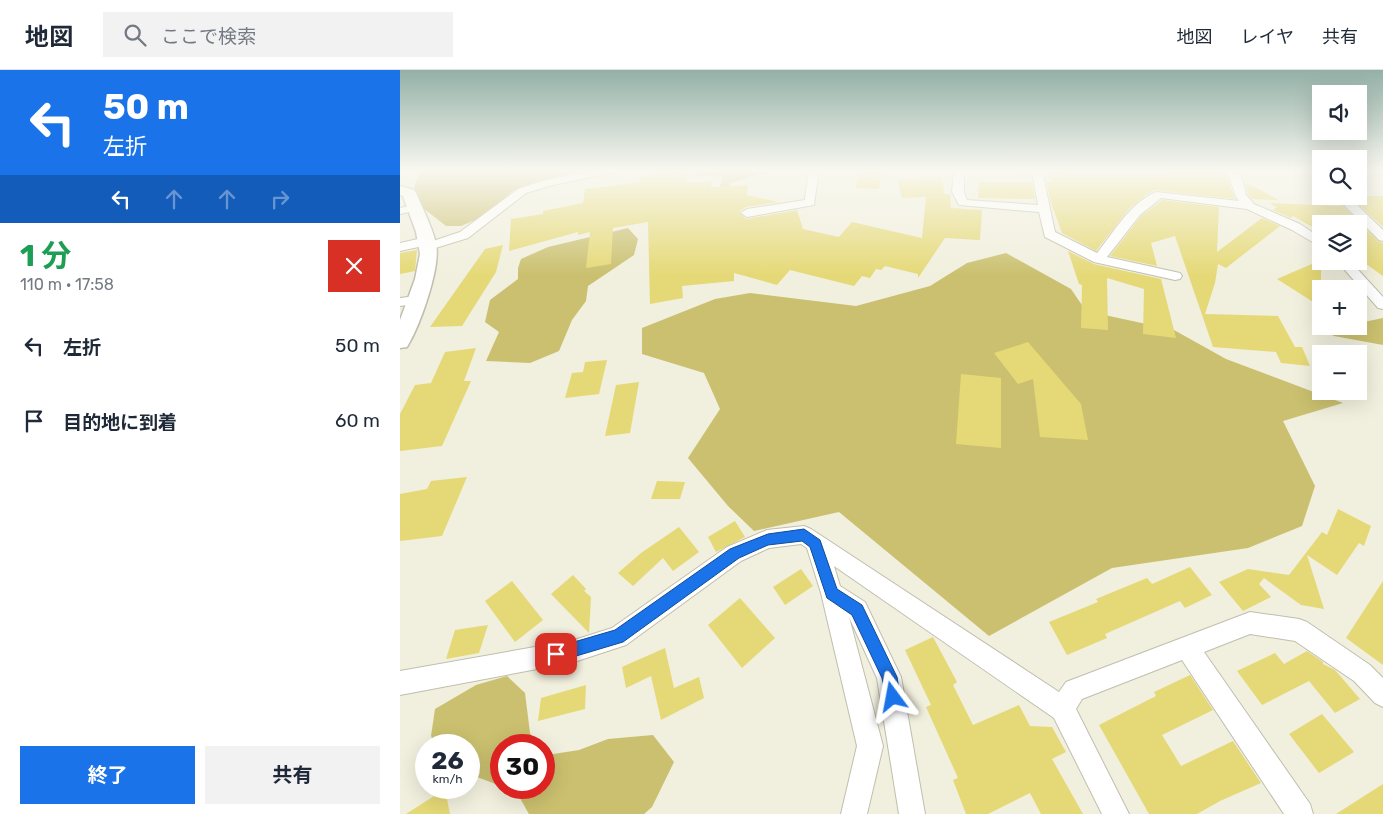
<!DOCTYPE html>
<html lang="ja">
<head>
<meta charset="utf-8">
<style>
	body { margin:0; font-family:Rubik,"Noto Sans JP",sans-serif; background:#f2f2f3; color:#1f2937; height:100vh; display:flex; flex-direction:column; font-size:19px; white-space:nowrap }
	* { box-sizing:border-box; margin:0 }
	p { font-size:16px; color:#747a83 }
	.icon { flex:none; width:28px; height:28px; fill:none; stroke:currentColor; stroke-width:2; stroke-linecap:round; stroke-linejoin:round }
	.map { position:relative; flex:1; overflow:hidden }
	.details { display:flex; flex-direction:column; background:#fff; width:400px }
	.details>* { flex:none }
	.guide { background:#1a73e8; color:#fff; overflow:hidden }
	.buttons { position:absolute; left:912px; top:15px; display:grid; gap:10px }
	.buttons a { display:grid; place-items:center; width:55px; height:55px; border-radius:0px; background:#fff; box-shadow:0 5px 20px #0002; font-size:25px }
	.speed { position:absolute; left:15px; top:664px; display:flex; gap:10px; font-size:25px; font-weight:700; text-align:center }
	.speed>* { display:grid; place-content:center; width:65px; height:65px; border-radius:50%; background:#fff; box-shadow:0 5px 20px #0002; line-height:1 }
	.speed small { font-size:12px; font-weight:400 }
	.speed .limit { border:8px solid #d22; background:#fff; color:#111 }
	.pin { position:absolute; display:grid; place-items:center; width:42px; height:42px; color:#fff; margin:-21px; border-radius:10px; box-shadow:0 2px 8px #0006 }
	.me { position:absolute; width:55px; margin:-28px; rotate:347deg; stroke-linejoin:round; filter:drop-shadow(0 0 4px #0008) }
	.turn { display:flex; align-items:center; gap:18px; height:105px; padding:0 20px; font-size:22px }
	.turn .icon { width:65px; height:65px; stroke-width:2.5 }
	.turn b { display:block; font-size:35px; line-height:42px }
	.lanes { display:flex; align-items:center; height:48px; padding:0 20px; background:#0003; justify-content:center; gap:25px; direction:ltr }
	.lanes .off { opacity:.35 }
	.round { display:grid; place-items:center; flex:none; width:52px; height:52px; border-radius:0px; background:#f2f2f3 }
	.head { display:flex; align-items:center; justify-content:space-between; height:85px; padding:0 20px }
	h1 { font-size:30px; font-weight:700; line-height:38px; color:#1e9e55 }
	.action { display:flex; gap:10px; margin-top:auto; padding:10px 20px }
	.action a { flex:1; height:58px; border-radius:0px; background:#1a73e8; color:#fff; font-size:20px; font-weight:700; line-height:58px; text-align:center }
	.action a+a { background:#f2f2f3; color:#1f2937 }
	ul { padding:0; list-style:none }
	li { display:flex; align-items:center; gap:15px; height:75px; padding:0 20px }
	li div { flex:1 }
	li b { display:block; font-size:19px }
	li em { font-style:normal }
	header { display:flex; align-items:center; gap:30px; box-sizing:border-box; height:70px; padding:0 25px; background:#fff; border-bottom:1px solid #e0e1e3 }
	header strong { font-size:24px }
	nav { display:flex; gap:28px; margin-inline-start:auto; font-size:18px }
	.search { width:350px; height:45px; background:#f2f2f3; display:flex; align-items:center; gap:12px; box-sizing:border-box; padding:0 18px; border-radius:0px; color:#747a83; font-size:19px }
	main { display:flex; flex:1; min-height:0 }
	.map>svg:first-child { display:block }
</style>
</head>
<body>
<header>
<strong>地図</strong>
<div class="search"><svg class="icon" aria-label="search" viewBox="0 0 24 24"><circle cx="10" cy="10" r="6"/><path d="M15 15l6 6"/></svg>ここで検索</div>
<nav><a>地図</a><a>レイヤ</a><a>共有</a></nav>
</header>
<main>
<section class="details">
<div class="guide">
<div class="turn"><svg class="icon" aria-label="left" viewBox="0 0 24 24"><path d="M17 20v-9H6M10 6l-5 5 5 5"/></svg><div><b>50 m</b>左折</div></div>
<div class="lanes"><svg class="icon" aria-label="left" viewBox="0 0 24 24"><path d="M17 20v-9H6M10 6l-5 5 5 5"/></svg><svg class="icon off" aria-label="ahead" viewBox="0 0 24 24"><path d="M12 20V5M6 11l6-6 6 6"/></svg><svg class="icon off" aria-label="ahead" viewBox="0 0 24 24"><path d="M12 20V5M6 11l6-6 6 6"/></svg><svg class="icon off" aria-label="right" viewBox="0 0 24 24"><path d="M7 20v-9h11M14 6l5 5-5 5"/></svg></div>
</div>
<div class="head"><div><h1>1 分</h1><p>110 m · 17:58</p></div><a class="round" style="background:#d93025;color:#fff"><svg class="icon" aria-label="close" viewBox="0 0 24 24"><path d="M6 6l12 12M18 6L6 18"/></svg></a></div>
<ul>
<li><svg class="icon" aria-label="left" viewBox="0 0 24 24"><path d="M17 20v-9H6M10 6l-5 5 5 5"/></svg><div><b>左折</b></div><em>50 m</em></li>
<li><svg class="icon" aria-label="arrive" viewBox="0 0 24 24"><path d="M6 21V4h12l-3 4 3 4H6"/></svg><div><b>目的地に到着</b></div><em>60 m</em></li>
</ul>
<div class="action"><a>終了</a><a>共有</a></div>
</section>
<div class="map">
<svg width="983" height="744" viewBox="0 0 983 744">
	<rect width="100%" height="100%" fill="#f1efdd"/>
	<g fill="#cac06f">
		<path d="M20 101H182L129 114 113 121 80 148 61 156H46L23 138 14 117Z"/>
		<path d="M298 101H365L364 103 330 113 326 121 313 120 320 116 323 107 314 105 294 107Z"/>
		<path d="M228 158 238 169 234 185 188 216 186 231 172 250 159 281 130 293 86 291 99 262 85 252 90 230 118 209V198L121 189 148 177Z"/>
		<path d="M606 183 671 219 686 241 774 260 826 289 943 333 883 351 915 416 902 456 848 478 712 498 589 566 439 442 354 461 328 436 288 388 320 339 304 303 242 284V258L315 229 350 223 456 236 530 216 567 193Z"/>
		<path d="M983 248V275L934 266 920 259 959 256V253Z"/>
		<path d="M107 606 125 623 130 663 139 675H101V716L69 704V675H35L31 666 35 639 76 615Z"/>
		<path d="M253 665 274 692 252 737 244 744H129L117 723 104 718H144V680L147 685 179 680 208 669Z"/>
	</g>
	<g fill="#e5d977">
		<path d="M280 101H285L286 113 312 111 311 117 348 115 347 125 378 132 346 137 339 142 346 149 397 140 403 159 439 167 452 152 522 168 526 127 502 128 497 110 543 108 544 124H550L551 138 582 140 580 170 545 168 518 208V204L485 196 481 200 476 199 470 208 462 206 454 216 390 200 377 215 334 203V211L282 216 283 228 250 234 248 152 213 158 211 194 186 198 190 162 178 165V162L109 181 111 149 143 144V141L183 133 185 119 240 112V108Z"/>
		<path d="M461 101H482L479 119 455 118Z"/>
		<path d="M648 101H668L669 105H767L759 101H824L835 129 755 120 746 125 729 139 696 181 662 163 650 130 646 112H652Z"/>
		<path d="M579 112H632L635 129 578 128Z"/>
		<path d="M845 112 879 130 852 129 848 124Z"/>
		<path d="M932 126H948L944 137 978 171 983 173V206L959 189V154H921V162L893 146 891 148 873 140 877 137 869 133 940 136Z"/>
		<path d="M964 126H983V157L959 135Z"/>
		<path d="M762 130 819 137 817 182 862 148 880 156 826 198 818 194 815 213 805 244 878 246 895 277H902L910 296 881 293 876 282 813 277 775 166 751 173 757 196 710 186 741 146Z"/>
		<path d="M103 175 96 202 62 256 30 257 85 179Z"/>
		<path d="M17 180 15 201 0 204V183Z"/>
		<path d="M668 181 694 194 761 209 776 268 743 264 744 219 707 208 708 260 681 258 682 215 679 214Z"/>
		<path d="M921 190V237L877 209Z"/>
		<path d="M628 272 681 334 688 370 640 367 633 309 618 314 594 283Z"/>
		<path d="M76 278 64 311H71L42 376 0 381V344L15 315 31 313 45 282Z"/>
		<path d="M207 290 199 324 165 328 172 303 183 302 185 292Z"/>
		<path d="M561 304 601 308V378L556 374Z"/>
		<path d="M239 312 230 363 205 366 216 315Z"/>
		<path d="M67 407 42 466 0 471V424L27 419 31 411Z"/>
		<path d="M257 411 285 412 280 429H251Z"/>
		<path d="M938 439 971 456 964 476 959 473 937 505 907 485 924 539 901 535 864 508 859 514 871 527 843 541 819 512 848 499 889 505 922 462 927 465Z"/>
		<path d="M335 451 345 467 316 482 308 467Z"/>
		<path d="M279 457 299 482 273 501 263 488 233 516 218 503 241 483Z"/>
		<path d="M790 497 812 525 785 538 780 531 705 564 707 568 667 585 649 552 698 532 696 529 747 508 752 514Z"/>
		<path d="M401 499 413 516 385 535 373 517Z"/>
		<path d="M173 505 186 519 184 521 191 527 189 563 151 524Z"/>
		<path d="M112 511 143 550 115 572 85 531Z"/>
		<path d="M983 511V595L946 568Z"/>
		<path d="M340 528 375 568 342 598 308 555Z"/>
		<path d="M88 555 79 583 46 589 55 560Z"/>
		<path d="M533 567 557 612 553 615 573 655 619 635 630 656 652 657 666 682 652 689 683 744H641L630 723 588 744H566L553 710 558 708 526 637 531 635 505 580Z"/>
		<path d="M265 578 274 618 299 607 304 628 261 650 251 606 226 618 222 597Z"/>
		<path d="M907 581 923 592V594L935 600 960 629 935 643 909 611 862 635 837 601 875 583 884 594Z"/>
		<path d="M790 605 813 640 762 665 781 696 833 671 861 713 820 731 797 744H749L699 655 756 626 754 622Z"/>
		<path d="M186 615 185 639 138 651 141 628Z"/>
		<path d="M922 644 954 682 919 703 889 664Z"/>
		<path d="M983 714V744H936Z"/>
		<path d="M45 719 50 744H6Z"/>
	</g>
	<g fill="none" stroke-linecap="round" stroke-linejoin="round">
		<g stroke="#c0bead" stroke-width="2">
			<g id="minor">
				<path d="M188 101H210L209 103 149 116 126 123 68 168 29 180 25 179 23 176 0 181V173L27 167 33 171 60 162 118 119 142 111Z"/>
				<path d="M406 101H416L418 105 414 135 347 147 341 143 347 139 405 130 408 105Z"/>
				<path d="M554 101H564V122L567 130 638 135 632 101H642L655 162 697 183C714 162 730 133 756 122L839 131C832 123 833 111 826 101H837L842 108 846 125 854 134 900 154 921 168V177L892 160 847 139 761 128 740 145 707 187 780 203 782 206 780 209 775 210 694 192 645 167 639 142 559 135 552 122Z"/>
				<path d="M959 123 962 126 957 135 983 160V171L979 170 945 136 950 126H959Z"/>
				<path d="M14 135 20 138 18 140 0 144V138Z"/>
				<path d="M937 191H950L983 227V239L978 238Z"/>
				<path d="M16 226 21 227 23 230 21 233 0 236V228Z"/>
				<path d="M404 456 411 459 659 622 666 612 850 542 899 549 907 552 970 595 983 608V637L975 633 954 611 895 571 850 564 804 582 910 734 913 744H884L782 590 682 629 676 639 729 744H702L654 648 434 496 440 516 465 532 501 607 525 744H499L477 608 449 547 483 676 467 744H441L457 676 421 523 407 478 401 474 369 478 341 491 226 575 174 592 0 625V601L174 570 212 558 327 477 367 460Z"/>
			</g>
		</g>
		<g stroke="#c0bead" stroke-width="3">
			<path id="tertiary" d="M0 116 14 120 16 123C23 140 32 156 36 174 41 197 20 256 7 277L0 278V250L15 209 20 184 16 162 3 126 0 125Z"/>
		</g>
		<use href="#minor" fill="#fff" fill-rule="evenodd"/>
		<use href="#tertiary" fill="#fff" fill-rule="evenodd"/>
	</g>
	<linearGradient id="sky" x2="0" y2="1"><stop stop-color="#93b0a7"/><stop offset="0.49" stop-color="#f9f8f0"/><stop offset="1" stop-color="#f9f8f0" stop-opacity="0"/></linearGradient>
	<rect width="983" height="205" fill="url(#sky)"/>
	<path fill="#1a73e8" stroke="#114b97" d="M404 459 420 470 437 519 462 535 497 607 500 627 498 632 493 634 487 632 482 608 452 545 427 528 410 477 402 471 368 475 339 488 223 572 156 592 150 590 148 584 150 579 215 560 330 479 368 464Z"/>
</svg>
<div class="buttons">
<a><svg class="icon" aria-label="sound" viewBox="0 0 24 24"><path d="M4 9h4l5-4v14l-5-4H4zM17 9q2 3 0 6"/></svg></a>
<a><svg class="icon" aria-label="search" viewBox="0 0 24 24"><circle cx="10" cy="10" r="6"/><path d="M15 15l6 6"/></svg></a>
<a><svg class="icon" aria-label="layers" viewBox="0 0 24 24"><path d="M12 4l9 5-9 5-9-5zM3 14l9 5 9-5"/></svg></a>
<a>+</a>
<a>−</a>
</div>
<div class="speed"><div>26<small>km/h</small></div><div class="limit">30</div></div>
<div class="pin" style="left:156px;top:584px;background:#d93025"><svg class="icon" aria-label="arrive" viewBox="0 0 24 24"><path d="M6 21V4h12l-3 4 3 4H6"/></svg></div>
<svg class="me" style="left:493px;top:627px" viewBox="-20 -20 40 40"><path d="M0-17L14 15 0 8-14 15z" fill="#1a73e8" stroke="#fff" stroke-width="4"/></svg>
</div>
</main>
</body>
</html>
